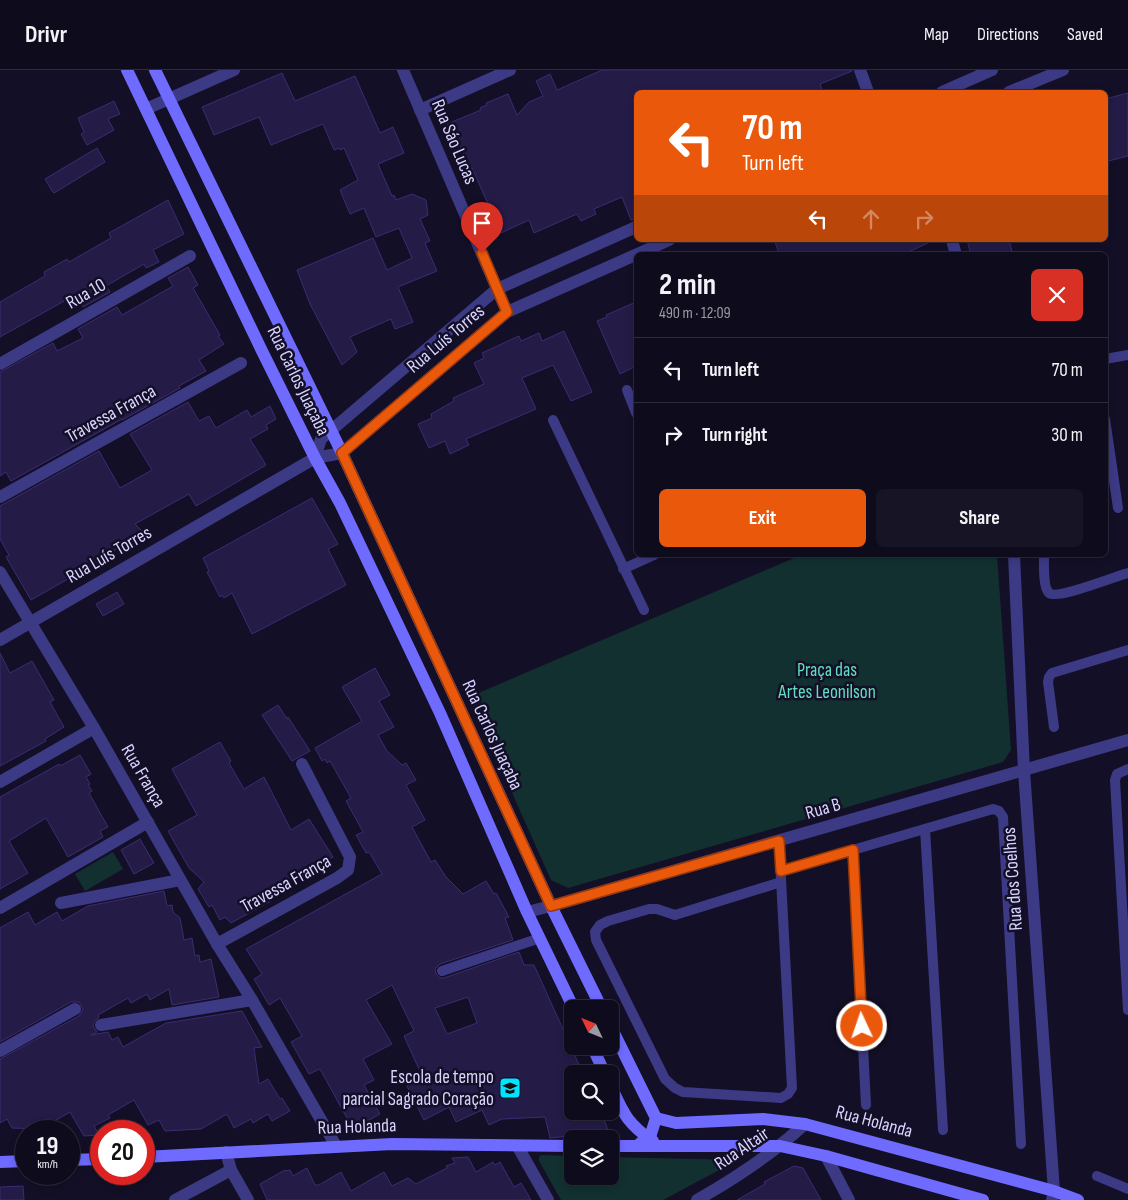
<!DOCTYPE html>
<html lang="en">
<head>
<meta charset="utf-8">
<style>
	body { margin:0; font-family:"Sofia Sans Condensed",sans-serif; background:#171425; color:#f1f3f6; height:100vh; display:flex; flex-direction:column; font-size:19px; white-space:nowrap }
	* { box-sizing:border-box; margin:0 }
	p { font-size:16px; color:#9b9ba3 }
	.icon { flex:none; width:28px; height:28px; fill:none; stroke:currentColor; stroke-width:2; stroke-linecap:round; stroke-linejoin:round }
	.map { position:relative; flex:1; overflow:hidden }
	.side { position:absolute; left:634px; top:182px; width:474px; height:305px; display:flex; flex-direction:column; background:#0e0b1c; border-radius:8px; box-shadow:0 2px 8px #0003,0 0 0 1px #2e2b3b }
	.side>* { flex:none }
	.banner { position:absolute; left:634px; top:20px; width:474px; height:152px; border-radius:8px; box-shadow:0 2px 8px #0003,0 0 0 1px #2e2b3b; background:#ea580c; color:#fff; overflow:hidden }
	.needle { width:32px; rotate:313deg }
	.buttons { position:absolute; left:564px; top:930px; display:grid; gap:10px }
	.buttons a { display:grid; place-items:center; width:55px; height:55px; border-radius:8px; background:#0e0b1c; box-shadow:0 2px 8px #0003,0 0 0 1px #2e2b3b; font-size:25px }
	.speed { position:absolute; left:15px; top:1050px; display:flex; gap:10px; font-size:25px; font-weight:700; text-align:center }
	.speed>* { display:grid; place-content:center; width:65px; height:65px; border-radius:50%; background:#0e0b1c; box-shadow:0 2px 8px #0003,0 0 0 1px #2e2b3b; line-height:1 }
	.speed small { font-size:12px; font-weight:400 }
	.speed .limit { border:8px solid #d22; background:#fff; color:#111 }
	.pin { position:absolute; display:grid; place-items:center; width:42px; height:42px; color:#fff; margin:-51px -21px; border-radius:50% 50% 50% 0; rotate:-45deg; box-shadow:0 0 5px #0007 }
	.pin .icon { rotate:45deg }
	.me { position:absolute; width:55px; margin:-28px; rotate:357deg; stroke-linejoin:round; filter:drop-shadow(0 0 4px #0008) }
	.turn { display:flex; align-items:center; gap:18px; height:105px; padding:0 25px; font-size:22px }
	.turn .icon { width:65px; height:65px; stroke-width:2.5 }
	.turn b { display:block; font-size:35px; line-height:42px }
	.lanes { display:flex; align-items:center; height:48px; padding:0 25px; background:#0003; justify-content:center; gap:25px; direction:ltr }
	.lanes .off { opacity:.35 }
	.round { display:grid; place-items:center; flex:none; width:52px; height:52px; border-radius:8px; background:#171425 }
	.head { display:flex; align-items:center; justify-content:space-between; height:85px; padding:0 25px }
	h1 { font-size:30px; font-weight:700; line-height:38px }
	.button { display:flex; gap:10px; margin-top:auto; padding:10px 25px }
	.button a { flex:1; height:58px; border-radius:8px; background:#ea580c; color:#fff; font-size:20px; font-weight:700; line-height:58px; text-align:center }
	.button a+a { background:#171425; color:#f1f3f6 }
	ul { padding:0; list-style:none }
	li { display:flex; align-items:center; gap:15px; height:65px; padding:0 25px; border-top:1px solid #2e2b3b }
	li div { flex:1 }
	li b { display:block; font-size:19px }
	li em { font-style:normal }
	header { display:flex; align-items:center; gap:30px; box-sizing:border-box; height:70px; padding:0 25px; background:#0e0b1c; border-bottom:1px solid #2e2b3b }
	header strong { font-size:24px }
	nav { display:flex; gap:28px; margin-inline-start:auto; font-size:18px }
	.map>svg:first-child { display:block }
</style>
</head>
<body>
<header>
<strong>Drivr</strong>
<nav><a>Map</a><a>Directions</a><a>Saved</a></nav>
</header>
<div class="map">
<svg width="1128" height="1130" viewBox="0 0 1128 1130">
	<rect width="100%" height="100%" fill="#130f26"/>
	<g fill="#12302f">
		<path d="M801 485H997L1011 680 1003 692 568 818 551 810 469 627Z"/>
		<path d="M113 782 123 799 85 821 75 804Z"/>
		<path d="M541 1085 572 1086V1106H610V1087L738 1090 663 1130H561L539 1091V1087Z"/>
	</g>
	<g fill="#241b47" stroke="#3b2d73" fill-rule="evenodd">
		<path d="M602 0H852V1L820 14 823 22H636V149L631 150 622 127 594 139 596 144 581 151 577 144 534 163 529 150 501 163 472 98 471 99 457 70 454 71 447 54 481 40 480 38 487 35 486 33 508 24 517 45 529 32 543 26 536 11 550 4 557 20Z"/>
		<path d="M282 3 295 31 355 6 380 63 393 57 404 83 378 94 392 126 394 125 396 130 412 124 426 130 428 145 420 149 430 171 425 173 437 201 398 217 413 252 395 259 391 249 350 267 357 282 342 295 310 234 297 200 373 168 387 200 412 188 399 158 376 167 364 138 350 144 340 120 358 110 344 78 340 80 339 78 334 80 323 54 271 75 259 47 214 65 202 37Z"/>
		<path d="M1128 23V86L1108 91 1105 77V29Z"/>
		<path d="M114 31 120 44 108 49 114 60 87 75 81 64 84 62 78 48Z"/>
		<path d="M97 78 105 92 54 123 52 121 45 109Z"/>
		<path d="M168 130 184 164 153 180 159 192 146 198 144 194 106 216 110 222 83 237 75 225 0 267V232L45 206 44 202 67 189 69 192 111 168 109 163Z"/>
		<path d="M774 170H934L902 185H780Z"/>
		<path d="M967 170H1009L1013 185H971Z"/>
		<path d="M188 197 198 215 193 218 220 265 218 266 224 274 199 290 206 301 179 316 180 318 122 350V349L11 411 6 402 0 406V302L53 273 57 281 83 268 78 259 117 237 122 245 173 216 168 208Z"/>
		<path d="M636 232V296L620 304 597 251 607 247 606 245Z"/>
		<path d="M564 261 592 322 571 331 553 295 522 308 536 339 466 369 469 375 450 384 445 371 429 378 418 354 432 348 431 344 454 331 453 328 484 314 474 293 484 288 482 283 519 266 521 271 539 263 542 271Z"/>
		<path d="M188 332 199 351 209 346 216 358 247 340 251 347 270 336 276 349 266 355 268 359 250 369 266 395 196 436 189 424 135 454 146 465 133 473 131 471 106 485 107 487 31 530 6 487 9 485 0 469V436L99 381 120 418 152 400 130 364Z"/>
		<path d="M312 428 338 474 328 479 346 515 252 564 232 523 224 528 222 525 220 527 207 502 209 501 203 488Z"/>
		<path d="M117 522 124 534 103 546 96 534Z"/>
		<path d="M0 583 10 603 32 591 54 630 50 632 64 657 45 669 46 671 0 696Z"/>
		<path d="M375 598 390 625 379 631 394 657 378 665 387 681 402 695 406 693 416 710 406 715 425 750 412 757 431 792 435 790 446 807 463 824 486 811 494 824 496 823 509 847 505 848 513 870 440 894 435 899 436 904 440 908H444L519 882 524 895H534L581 999 572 1002V1041H601L608 1060 589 1064 550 1068 545 1047 502 1049 489 1055 482 1040 456 1052 449 1037 424 1050 407 1016 423 1008 404 966 414 961 392 915 366 930 392 974 363 989 374 1010 364 1015 380 1044 353 1059 320 999 309 1004 291 972 302 966 280 928 269 935 254 909 262 904 246 879 382 804 369 782 366 783 356 765 363 762 346 731 351 728 330 691 327 693 325 689 322 691 315 678 362 651 342 617ZM468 927 477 953 447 964 435 938Z"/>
		<path d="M278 635 287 649 288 647 310 681 292 691 262 645Z"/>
		<path d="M220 672 231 691 229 693 244 719 264 707 291 760 309 749 333 787 267 825 271 831 231 853 225 847 220 850 212 835 209 837 198 819 204 812 189 798 168 761 197 745 172 699Z"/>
		<path d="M80 685 91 704 86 707 90 714 88 715 92 721 89 723 108 757 100 761 103 767 68 787 46 748 9 771 28 803 0 819V727L59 694 60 696Z"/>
		<path d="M140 769 154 793 134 804 121 780Z"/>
		<path d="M164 821 167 836 172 835 173 842 180 848 184 870 192 868 195 886 199 885 200 892 211 889 219 927 172 935 169 919 150 930 147 924 131 933 128 928 98 945 99 947 94 952 93 956 97 962 91 965 108 962 112 970 118 967 123 977 166 953 242 941 262 977 254 978 259 1014 268 1009 280 1029 282 1028 290 1041 272 1051 268 1044 253 1053 251 1049 234 1058 227 1044 201 1059 165 1061 159 1050 148 1055 134 1030 108 1045 110 1048 94 1056 99 1065 84 1066 70 1042 41 1059 12 1058 7 1049 0 1053V989L79 946 83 939 79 932H71L0 972V858L28 842 35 855 57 842 62 851 88 836Z"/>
		<path d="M468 1087 476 1102 493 1092 495 1095 500 1092 514 1117 521 1113 531 1130H267L260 1114 285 1100 286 1101 290 1100 293 1106 307 1098 315 1115H319L341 1102 351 1121 384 1102 392 1116 408 1108 416 1114 447 1098 446 1096 455 1093 452 1088Z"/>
		<path d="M794 1096 803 1098 821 1130H737L765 1114 764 1112Z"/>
		<path d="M23 1116 24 1130H0V1117Z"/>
	</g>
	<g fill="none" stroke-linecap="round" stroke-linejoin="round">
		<g stroke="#3d3a85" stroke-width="10">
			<path d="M1105 289 1128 285"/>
			<path d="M627 320 636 343"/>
			<path d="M1105 349 1118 438"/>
			<path d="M553 350 644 540"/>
			<path d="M1044 485C1044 494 1043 518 1049 523 1057 530 1116 506 1128 503"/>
			<path d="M623 499 654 485"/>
			<path d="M1054 657 1048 612 1049 607 1052 603 1128 580"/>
			<path d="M1128 699 1117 704 1115 710 1128 940"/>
			<path d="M925 759 943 1060"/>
			<path d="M779 771 792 1018 788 1024 781 1028 683 1022 675 1018 665 1009 596 870 595 862 600 855 608 851 649 839H657L675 845 781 812"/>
			<path d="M853 780 866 1035"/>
			<path d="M781 801 993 739 999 741 1003 747 1021 1074"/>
			<path d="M442 901 540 868"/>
			<path d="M1097 1106 1128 1119"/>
		</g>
		<g stroke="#3d3a85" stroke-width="12">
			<path d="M403 0 507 242"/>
			<path d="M860 0 868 22"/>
			<path d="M942 22 992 0"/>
			<path d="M1009 22 1063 0"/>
			<path d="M146 39 234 0"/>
			<path d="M420 40 510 0"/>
			<path d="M952 170 956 185"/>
			<path d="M0 294 190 186"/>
			<path d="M315 388 321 369 497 219 636 157"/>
			<path d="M0 427 241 293"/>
			<path d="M1014 485 1024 701 1054 1121 1052 1130"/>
			<path d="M0 502 94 658 217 874 252 930 336 1076"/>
			<path d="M0 570 315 388 342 383 507 242 669 170"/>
			<path d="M0 712 94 658"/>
			<path d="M61 833 180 810"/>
			<path d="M0 838 148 752"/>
			<path d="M527 842 551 836 1128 670"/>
			<path d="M217 874 337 808 348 800 350 787 302 694"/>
			<path d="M101 955 252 930"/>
			<path d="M0 981 75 939"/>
			<path d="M518 1077 548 1130"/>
			<path d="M226 1082 231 1100 248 1130"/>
			<path d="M826 1086 849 1130"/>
			<path d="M175 1130 231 1100"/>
			<path d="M697 1130C736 1108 772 1084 805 1054"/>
		</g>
		<g stroke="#6f6bff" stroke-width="12">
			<path d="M127 0 262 281 315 388 340 433 440 643 527 842 574 939"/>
			<path d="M155 0 342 383 551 836 602 939"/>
			<path d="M610 955 656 1048 651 1064 637 1076"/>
			<path d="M592 976 605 1004"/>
			<path d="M610 1014C623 1042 626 1053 653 1071"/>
			<path d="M656 1048 676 1053 763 1049 805 1054 1054 1121 1078 1130"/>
			<path d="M610 1076H780L826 1086 983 1130"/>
			<path d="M144 1087 392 1074 572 1076"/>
			<path d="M69 1090 101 1089"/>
			<path d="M0 1092 26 1091"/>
		</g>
	</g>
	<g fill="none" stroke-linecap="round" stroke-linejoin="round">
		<g stroke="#983908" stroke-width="12">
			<path id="route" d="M482 183 507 242 342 383 551 836 779 771 781 801 853 780 862 956"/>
		</g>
		<use href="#route" stroke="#ea580c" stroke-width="9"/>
	</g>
	<defs>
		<g id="school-square" transform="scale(1.125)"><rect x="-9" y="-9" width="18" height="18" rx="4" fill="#00e5ff" stroke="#130f26"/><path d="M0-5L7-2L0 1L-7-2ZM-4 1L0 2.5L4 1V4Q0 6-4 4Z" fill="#111"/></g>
	</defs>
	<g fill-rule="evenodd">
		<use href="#school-square" x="510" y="1018"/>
	</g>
	<g text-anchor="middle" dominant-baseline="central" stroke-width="5" stroke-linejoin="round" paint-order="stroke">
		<g font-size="19" fill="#d9d4ff" stroke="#130f26">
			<text transform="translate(454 72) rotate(67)">Rua Sáo Lucas</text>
			<text transform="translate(86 224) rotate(-30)">Rua 10</text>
			<text transform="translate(446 269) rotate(-40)">Rua Luís Torres</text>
			<text transform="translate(298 311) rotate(64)">Rua Carlos Juaçaba</text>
			<text transform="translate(111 344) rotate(-29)">Travessa França</text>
			<text transform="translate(109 485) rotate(-30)">Rua Luís Torres</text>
			<text transform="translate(492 665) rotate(65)">Rua Carlos Juaçaba</text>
			<text transform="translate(143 706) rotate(60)">Rua França</text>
			<text transform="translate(823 739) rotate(-16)">Rua B</text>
			<text transform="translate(1013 809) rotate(-94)">Rua dos Coelhos</text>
			<text transform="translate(286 814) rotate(-29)">Travessa França</text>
			<text transform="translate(874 1052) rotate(15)">Rua Holanda</text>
			<text transform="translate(357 1057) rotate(-2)">Rua Holanda</text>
			<text transform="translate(742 1079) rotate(-34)">Rua Altair</text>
		</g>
		<g font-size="19" fill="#5fe0c0" stroke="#130f26">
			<text x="827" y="600">Praça das<tspan x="827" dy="22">Artes Leonilson</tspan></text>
		</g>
		<g font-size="19" fill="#d9d4ff" stroke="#130f26" text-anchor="end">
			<text x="494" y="1007">Escola de tempo<tspan x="494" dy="22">parcial Sagrado Coração</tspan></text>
		</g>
	</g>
</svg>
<div class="buttons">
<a><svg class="needle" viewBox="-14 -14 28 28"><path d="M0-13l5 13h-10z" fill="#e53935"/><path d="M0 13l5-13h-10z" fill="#9b9ba3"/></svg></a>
<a><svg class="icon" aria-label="search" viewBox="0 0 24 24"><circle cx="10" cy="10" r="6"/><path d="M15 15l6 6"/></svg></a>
<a><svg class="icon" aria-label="layers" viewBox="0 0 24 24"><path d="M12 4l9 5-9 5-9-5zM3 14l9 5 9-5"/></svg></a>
</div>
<div class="speed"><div>19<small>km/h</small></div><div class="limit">20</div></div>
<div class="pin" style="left:482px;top:183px;background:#d93025"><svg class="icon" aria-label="arrive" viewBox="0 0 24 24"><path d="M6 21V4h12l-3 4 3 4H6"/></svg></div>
<svg class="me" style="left:862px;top:956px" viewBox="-20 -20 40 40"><circle r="17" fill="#ea580c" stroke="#fff" stroke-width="3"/><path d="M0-11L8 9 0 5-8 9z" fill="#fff"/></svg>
<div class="banner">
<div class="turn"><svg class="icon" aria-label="left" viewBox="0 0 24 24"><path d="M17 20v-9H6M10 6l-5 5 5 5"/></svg><div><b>70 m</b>Turn left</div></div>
<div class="lanes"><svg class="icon" aria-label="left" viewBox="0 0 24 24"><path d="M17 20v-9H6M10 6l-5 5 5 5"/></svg><svg class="icon off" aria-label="ahead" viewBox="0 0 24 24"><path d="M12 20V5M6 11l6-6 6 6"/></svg><svg class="icon off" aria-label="right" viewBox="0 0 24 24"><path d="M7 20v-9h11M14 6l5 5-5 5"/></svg></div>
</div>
<section class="side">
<div class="head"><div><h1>2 min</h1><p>490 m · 12:09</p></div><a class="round" style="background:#d93025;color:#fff"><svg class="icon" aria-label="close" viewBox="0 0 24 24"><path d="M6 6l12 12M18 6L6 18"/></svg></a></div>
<ul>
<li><svg class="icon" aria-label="left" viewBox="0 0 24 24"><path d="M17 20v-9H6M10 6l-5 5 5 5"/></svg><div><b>Turn left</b></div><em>70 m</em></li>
<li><svg class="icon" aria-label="right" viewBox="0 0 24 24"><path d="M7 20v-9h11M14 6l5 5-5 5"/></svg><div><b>Turn right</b></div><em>30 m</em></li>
</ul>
<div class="button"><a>Exit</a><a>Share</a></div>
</section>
</div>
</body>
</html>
